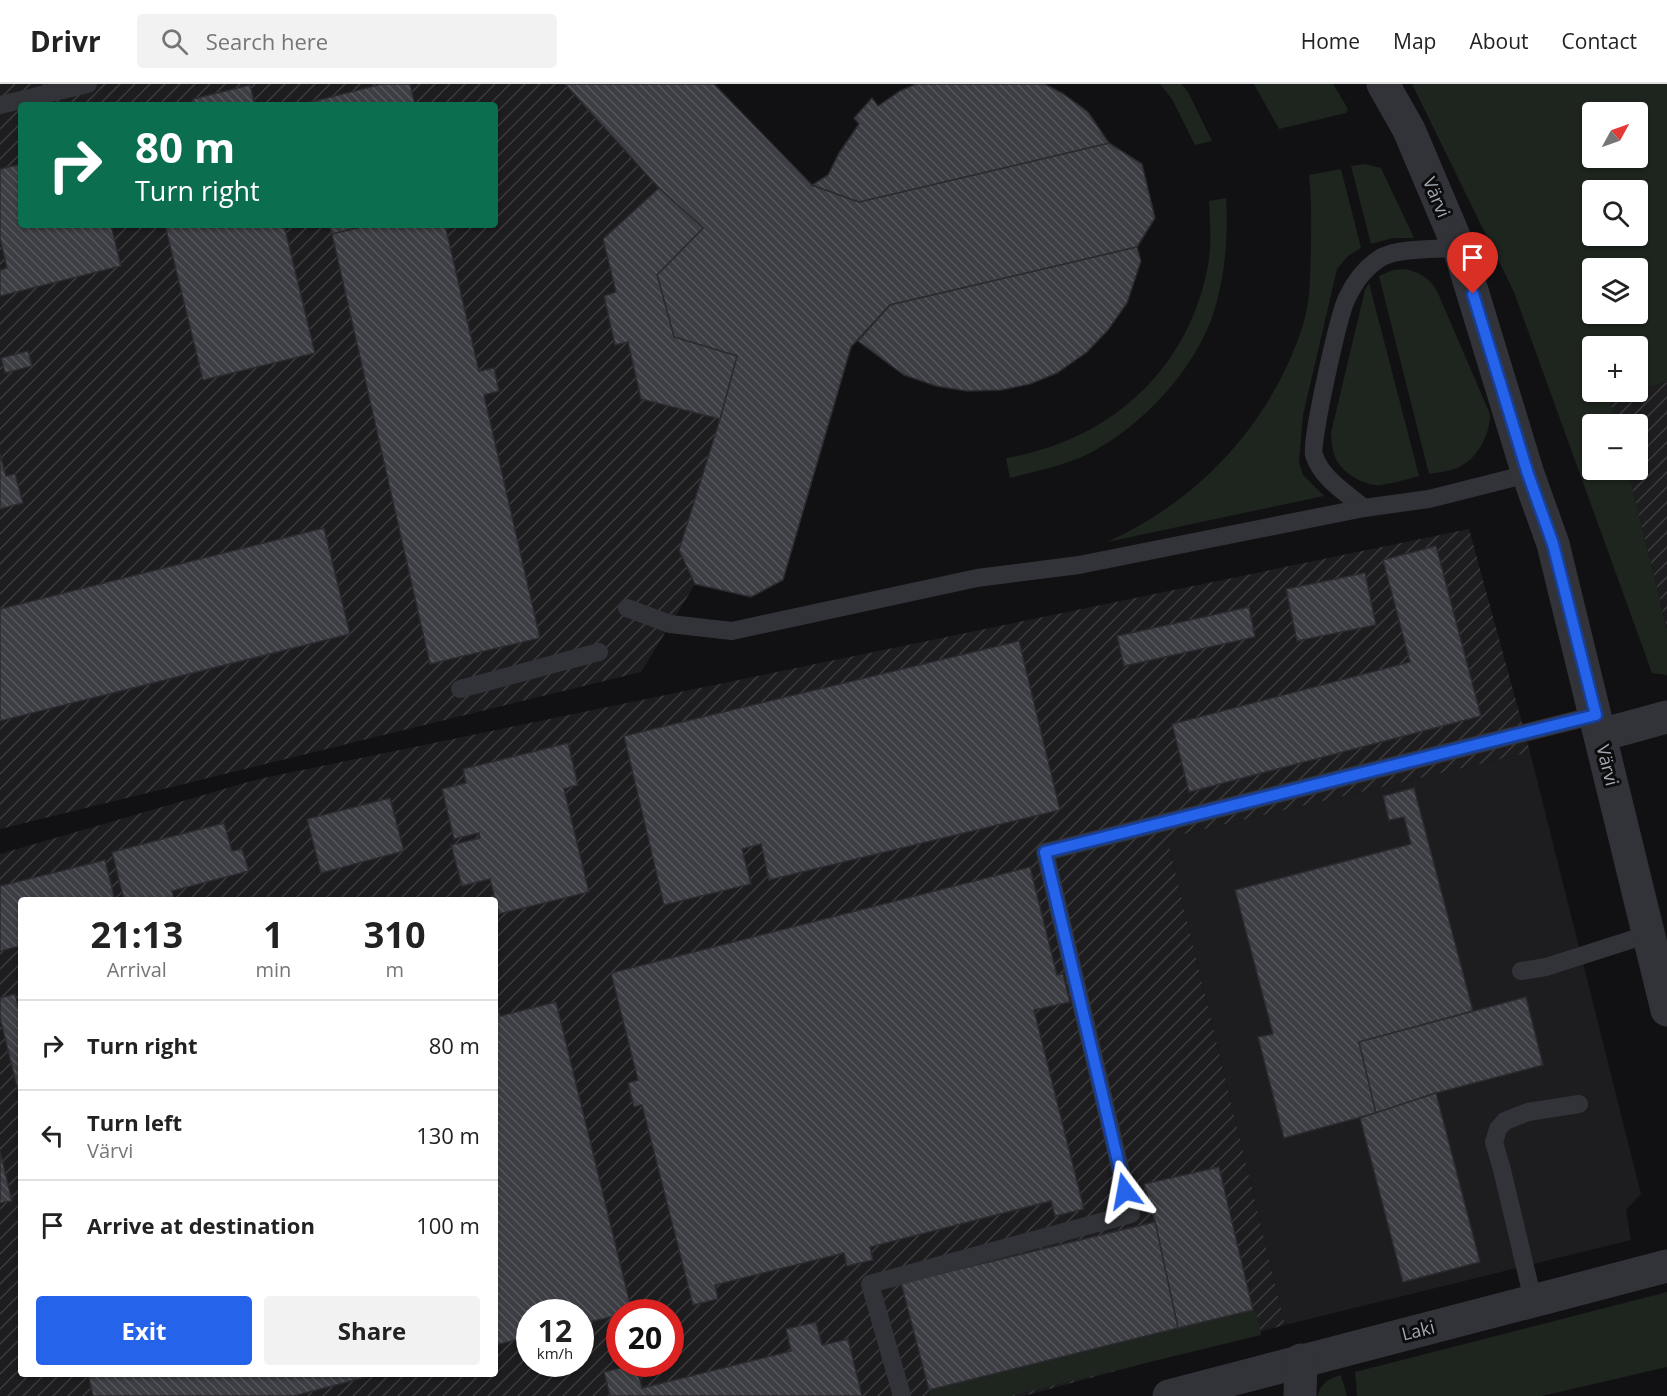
<!DOCTYPE html>
<html lang="en">
<head>
<meta charset="utf-8">
<style>
	body { margin:0; font-family:"Open Sans",sans-serif; background:#f2f2f2; color:#222; height:100vh; display:flex; flex-direction:column; font-size:22px; white-space:nowrap }
	* { box-sizing:border-box; margin:0 }
	p { font-size:20px; color:#767676 }
	.icon { flex:none; width:33px; height:33px; fill:none; stroke:currentColor; stroke-width:2; stroke-linecap:round; stroke-linejoin:round }
	.map { position:relative; flex:1; overflow:hidden }
	.details { position:absolute; left:18px; top:813px; width:480px; height:480px; display:flex; flex-direction:column; background:#fff; border-radius:6px; box-shadow:0 2px 4px #0004 }
	.details>* { flex:none }
	.hud { position:absolute; left:18px; top:18px; width:480px; height:126px; border-radius:6px; box-shadow:0 2px 4px #0004; background:#0b6e4f; color:#fff; overflow:hidden }
	.needle { width:39px; rotate:50deg }
	.controls { position:absolute; left:1582px; top:18px; display:grid; gap:12px }
	.controls a { display:grid; place-items:center; width:66px; height:66px; border-radius:6px; background:#fff; box-shadow:0 2px 4px #0004; font-size:30px }
	.speed { position:absolute; left:516px; top:1215px; display:flex; gap:12px; font-size:30px; font-weight:700; text-align:center }
	.speed>* { display:grid; place-content:center; width:78px; height:78px; border-radius:50%; background:#fff; box-shadow:0 2px 4px #0004; line-height:1 }
	.speed small { font-size:15px; font-weight:400 }
	.speed .limit { border:9px solid #d22; background:#fff; color:#111 }
	.pin { position:absolute; display:grid; place-items:center; width:51px; height:51px; color:#fff; margin:-62px -26px; border-radius:50% 50% 50% 0; rotate:-45deg; box-shadow:0 0 6px #0007 }
	.pin .icon { rotate:45deg }
	.me { position:absolute; width:66px; margin:-33px; rotate:347deg; stroke-linejoin:round; filter:drop-shadow(0 0 4px #0008) }
	.turn { display:flex; align-items:center; gap:21px; height:126px; padding:0 18px; font-size:27px }
	.turn .icon { width:78px; height:78px; stroke-width:2.5 }
	.turn b { display:block; font-size:42px; line-height:51px }
	.eta { display:flex; justify-content:space-evenly; align-items:center; height:102px; text-align:center }
	.eta b { font-size:36px; font-weight:700; line-height:42px }
	.cta { display:flex; gap:12px; margin-top:auto; padding:12px 18px }
	.cta a { flex:1; height:69px; border-radius:6px; background:#2563eb; color:#fff; font-size:24px; font-weight:700; line-height:69px; text-align:center }
	.cta a+a { background:#f2f2f2; color:#222 }
	ul { padding:0; list-style:none }
	li { display:flex; align-items:center; gap:18px; height:90px; padding:0 18px; border-top:2px solid #e0e0e0 }
	li div { flex:1 }
	li b { display:block; font-size:22px }
	li em { font-style:normal }
	header { display:flex; align-items:center; gap:36px; box-sizing:border-box; height:84px; padding:0 30px; background:#fff; border-bottom:2px solid #e0e0e0 }
	header strong { font-size:28px }
	nav { display:flex; gap:33px; margin-inline-start:auto; font-size:21px }
	.search { width:420px; height:54px; background:#f2f2f2; display:flex; align-items:center; gap:15px; box-sizing:border-box; padding:0 21px; border-radius:6px; color:#767676; font-size:22px }
	.map>svg:first-child { display:block }
</style>
</head>
<body>
<header>
<strong>Drivr</strong>
<div class="search"><svg class="icon" aria-label="search" viewBox="0 0 24 24"><circle cx="10" cy="10" r="6"/><path d="M15 15l6 6"/></svg>Search here</div>
<nav><a>Home</a><a>Map</a><a>About</a><a>Contact</a></nav>
</header>
<div class="map">
<svg width="1667" height="1312" viewBox="0 0 1667 1312">
	<defs>
		<pattern id="industrial-furrows" width="10" height="10" patternUnits="userSpaceOnUse" patternTransform="scale(1.5)"><rect width="10" height="10" fill="#1d1d20"/><path d="M-1 1l2-2M0 10L10 0M9 11l2-2" fill="none" stroke="#3b3b3e"/></pattern>
		<pattern id="building-back-hatch" width="6" height="6" patternUnits="userSpaceOnUse" patternTransform="scale(1.5)"><rect width="6" height="6" fill="#3d3e43"/><path d="M-1 5l2 2M0 0l6 6M5-1l2 2" fill="none" stroke="#56575c"/></pattern>
	</defs>
	<rect width="100%" height="100%" fill="#111113"/>
	<path fill="#1d1d20" d="M1530 668 1641 1110 1626 1126 1631 1156 1285 1241 1167 754Z"/>
	<g fill="url(#industrial-furrows)" fill-rule="evenodd">
		<path d="M0 0H565L659 104 603 155 641 315 720 335 679 466 695 500 641 588 0 745ZM21 21H495V141H21Z"/>
		<path d="M1667 298V545L1628 386H1638V340H1616L1610 314Z"/>
		<path d="M1469 445 1530 668 1167 754 1285 1241 1024 1312H0V770L259 695ZM21 816H495V1290H21ZM530 1228H580V1280H530ZM620 1228H670V1280H620Z"/>
	</g>
	<g fill="#1d251e" fill-rule="evenodd">
		<path d="M1160 0H1181L1188 8 1212 57 1195 61 1172 15Z"/>
		<path d="M1254 0H1333L1348 25 1346 29 1279 45Z"/>
		<path d="M1412 0H1667V298L1638 306V262H1593V308H1633L1610 314 1616 340H1593V386H1628L1667 545V591L1652 589 1514 208ZM1638 28V74H1593V28ZM1593 106H1638V152H1593ZM1593 184H1638V230H1593Z"/>
		<path d="M1365 80 1381 84 1414 154H1393L1371 160 1351 82Z"/>
		<path d="M1341 85 1361 164 1348 172 1337 185 1303 331 1299 378 1303 391 1324 412 1107 458C1199 417 1272 338 1303 241 1311 216 1310 190 1311 164 1311 140 1312 116 1309 91Z"/>
		<path d="M1226 114C1228 149 1226 183 1217 217 1201 280 1145 341 1088 370 1064 382 1036 387 1010 394L1006 374C1109 357 1189 286 1208 181 1212 160 1210 138 1209 117Z"/>
		<path d="M1405 185C1420 188 1429 194 1437 207L1490 330C1490 350 1479 372 1461 382 1453 387 1439 388 1429 390L1379 192 1393 186Z"/>
		<path d="M1369 199 1419 392C1407 395 1394 399 1381 401 1367 403 1344 390 1337 377 1332 368 1332 359 1331 349L1365 206Z"/>
		<path d="M1667 1208V1283L1542 1312H1357L1355 1288Z"/>
		<path d="M1253 1226 1257 1232 1261 1251 1010 1312H930L929 1306Z"/>
		<path d="M1341 1291 1347 1312H1317C1322 1299 1327 1295 1341 1291Z"/>
	</g>
	<g fill="url(#building-back-hatch)" stroke="#2b2b2f" stroke-width="1.5">
		<path d="M382 0H410L415 21H299Z"/>
		<path d="M565 0H714L812 101 859 118 1109 59 1142 80 1155 134 1137 163 890 221 851 263 783 496 751 513 695 500 679 466 720 335 737 272 674 253 657 191 703 144 659 104Z"/>
		<path d="M916 0H1044L1062 9 1088 28 1109 59 859 118 812 101 828 91 839 69 859 40 854 34 872 14 878 22 900 7Z"/>
		<path d="M250 1 255 21H195L193 15Z"/>
		<path d="M21 80V141H111L121 182 0 212V186L7 184 0 154V85Z"/>
		<path d="M659 104 703 144 657 191 674 253 737 272 720 335 641 315 628 258 615 261 604 212 616 208 603 155Z"/>
		<path d="M165 141H284L315 269 203 296Z"/>
		<path d="M329 141H369L332 150Z"/>
		<path d="M369 141H461L446 145 479 287 494 284 499 307 484 311 540 554 430 580 332 150Z"/>
		<path d="M1137 163 1141 177 1127 219 1108 246 1087 268 1057 289 1030 300 1001 306 967 307 936 302 904 291 858 257 890 221Z"/>
		<path d="M28 267 32 282 5 289 1 274Z"/>
		<path d="M0 370 6 392 15 390 23 419 0 425Z"/>
		<path d="M324 444 350 550 0 637V525Z"/>
		<path d="M1436 462 1481 632 1189 708 1172 640 1410 578 1383 476Z"/>
		<path d="M1365 489 1376 541 1297 557 1286 505Z"/>
		<path d="M1249 523 1255 553 1124 582 1117 552Z"/>
		<path d="M1019 557 1060 726 769 796 761 760 742 765 751 800 664 821 624 652Z"/>
		<path d="M568 659 578 701 564 705 589 808 499 830 490 795 462 802 451 761 480 754 479 749 454 755 442 705 466 699 463 685Z"/>
		<path d="M1414 704 1473 927 1359 958 1376 1029 1284 1054 1258 953 1273 950 1235 806 1411 760 1404 733 1389 736 1383 712Z"/>
		<path d="M390 714 404 767 321 789 307 735Z"/>
		<path d="M224 739 232 767 242 765 249 787 172 807 174 816H124L112 768Z"/>
		<path d="M105 776 115 816H21V862L0 867V802Z"/>
		<path d="M1030 783 1057 891 1063 890 1070 918 1034 926 1084 1125 1055 1132 1051 1117 870 1163 873 1176 847 1182 844 1169 715 1201 718 1215 693 1221 642 1021 634 1023 628 999 638 996 611 889Z"/>
		<path d="M15 910 21 932V1019L0 934V914Z"/>
		<path d="M495 912 500 932 556 918 632 1228H620V1231L580 1240V1228H530V1253L495 1261Z"/>
		<path d="M1526 913 1543 981 1436 1009 1376 1029 1359 958Z"/>
		<path d="M1436 1009 1480 1178 1403 1198 1360 1034Z"/>
		<path d="M0 1067 12 1117 0 1119Z"/>
		<path d="M1219 1083 1253 1226 1178 1244 1155 1138 1144 1100Z"/>
		<path d="M1155 1138 1178 1244 929 1306 901 1199Z"/>
		<path d="M816 1238 822 1261 848 1255 862 1312H610L604 1288 636 1280 642 1304 791 1267 786 1245Z"/>
		<path d="M88 1290H378L294 1312H93Z"/>
	</g>
	<g fill="none" stroke-linecap="round" stroke-linejoin="round">
		<g stroke="#323338" stroke-width="18">
			<path d="M0 21 88 0"/>
			<path d="M1364 424C1345 408 1322 395 1314 371 1310 359 1339 229 1347 214 1355 197 1365 183 1382 173 1399 164 1439 165 1459 164"/>
			<path d="M627 524 670 540 732 547 977 494 1079 481 1364 424 1429 415 1528 390"/>
			<path d="M460 605 599 568"/>
			<path d="M1521 887 1546 883 1649 850"/>
			<path d="M1533 1216 1502 1086 1494 1058 1498 1045 1505 1037 1528 1028 1579 1020"/>
			<path d="M902 1312 870 1200 1131 1130 1045 768 1596 631"/>
		</g>
		<g stroke="#323338" stroke-width="33">
			<path d="M1383 0 1409 46 1459 164 1528 390 1553 460 1667 926"/>
			<path d="M1601 651 1667 633"/>
			<path d="M1169 1312 1667 1182"/>
			<path d="M1300 1312 1301 1276"/>
		</g>
	</g>
	<g fill="none" stroke-linecap="round" stroke-linejoin="round">
		<g stroke="#184099" stroke-width="15">
			<path id="route" d="M1125 1107 1045 768 1596 631 1553 460 1528 390 1473 210"/>
		</g>
		<use href="#route" stroke="#2563eb" stroke-width="10"/>
	</g>
	<g text-anchor="middle" dominant-baseline="central" stroke-width="6" stroke-linejoin="round" paint-order="stroke">
		<g font-size="18" fill="#a2a8b4" stroke="#0c0c0d">
			<text transform="translate(1437 113) rotate(67)">Värvi</text>
			<text transform="translate(1608 681) rotate(76)">Värvi</text>
			<text transform="translate(1418 1246) rotate(-14)">Laki</text>
		</g>
	</g>
</svg>
<div class="controls">
<a><svg class="needle" viewBox="-14 -14 28 28"><path d="M0-13l5 13h-10z" fill="#e53935"/><path d="M0 13l5-13h-10z" fill="#767676"/></svg></a>
<a><svg class="icon" aria-label="search" viewBox="0 0 24 24"><circle cx="10" cy="10" r="6"/><path d="M15 15l6 6"/></svg></a>
<a><svg class="icon" aria-label="layers" viewBox="0 0 24 24"><path d="M12 4l9 5-9 5-9-5zM3 14l9 5 9-5"/></svg></a>
<a>+</a>
<a>−</a>
</div>
<div class="speed"><div>12<small>km/h</small></div><div class="limit">20</div></div>
<div class="pin" style="left:1473px;top:210px;background:#d93025"><svg class="icon" aria-label="arrive" viewBox="0 0 24 24"><path d="M6 21V4h12l-3 4 3 4H6"/></svg></div>
<svg class="me" style="left:1125px;top:1107px" viewBox="-20 -20 40 40"><path d="M0-17L14 15 0 8-14 15z" fill="#2563eb" stroke="#fff" stroke-width="4"/></svg>
<div class="hud">
<div class="turn"><svg class="icon" aria-label="right" viewBox="0 0 24 24"><path d="M7 20v-9h11M14 6l5 5-5 5"/></svg><div><b>80 m</b>Turn right</div></div>
</div>
<section class="details">
<div class="eta">
<div><b>21:13</b><p>Arrival</p></div>
<div><b>1</b><p>min</p></div>
<div><b>310</b><p>m</p></div>
</div>
<ul>
<li><svg class="icon" aria-label="right" viewBox="0 0 24 24"><path d="M7 20v-9h11M14 6l5 5-5 5"/></svg><div><b>Turn right</b></div><em>80 m</em></li>
<li><svg class="icon" aria-label="left" viewBox="0 0 24 24"><path d="M17 20v-9H6M10 6l-5 5 5 5"/></svg><div><b>Turn left</b><p>Värvi</p></div><em>130 m</em></li>
<li><svg class="icon" aria-label="arrive" viewBox="0 0 24 24"><path d="M6 21V4h12l-3 4 3 4H6"/></svg><div><b>Arrive at destination</b></div><em>100 m</em></li>
</ul>
<div class="cta"><a>Exit</a><a>Share</a></div>
</section>
</div>
</body>
</html>
